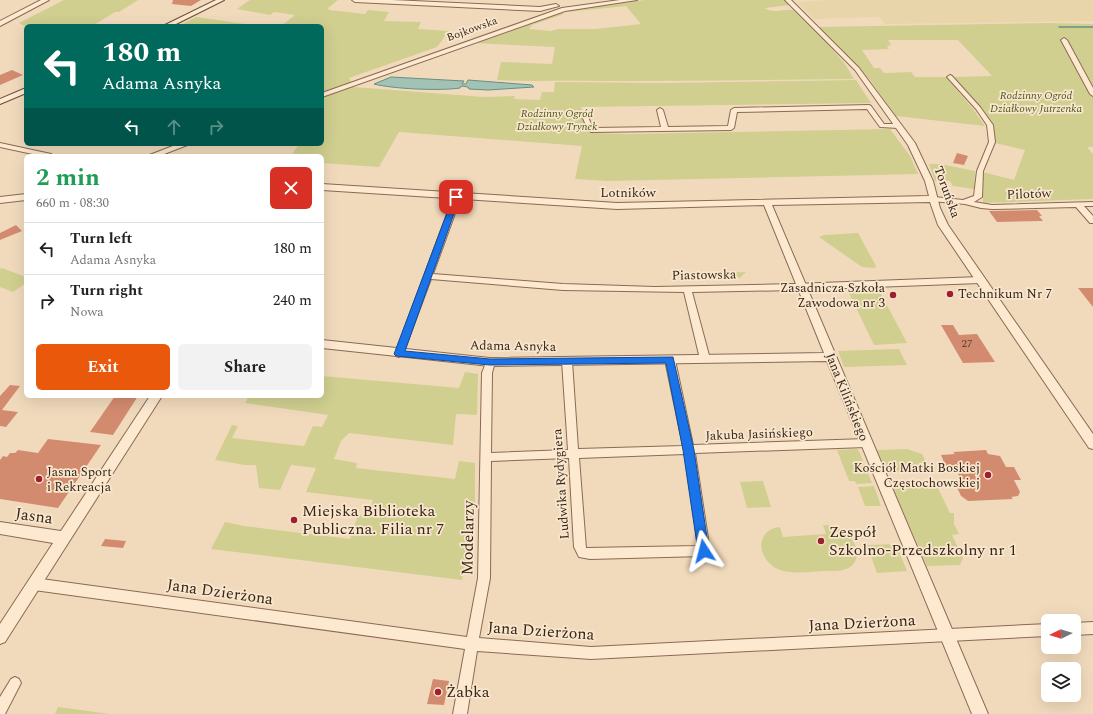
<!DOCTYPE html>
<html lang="en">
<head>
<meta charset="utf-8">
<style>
	body { margin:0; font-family:Spectral,serif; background:#f2f2f2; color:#222; height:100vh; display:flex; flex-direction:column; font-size:15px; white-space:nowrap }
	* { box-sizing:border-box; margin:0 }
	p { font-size:13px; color:#767676 }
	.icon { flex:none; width:22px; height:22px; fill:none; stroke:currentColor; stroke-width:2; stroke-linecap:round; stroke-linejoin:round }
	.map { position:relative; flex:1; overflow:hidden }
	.sheet { position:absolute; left:24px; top:154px; width:300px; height:244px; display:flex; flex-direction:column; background:#fff; border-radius:6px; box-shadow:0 4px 16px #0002 }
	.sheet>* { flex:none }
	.top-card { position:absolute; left:24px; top:24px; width:300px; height:122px; border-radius:6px; box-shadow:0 4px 16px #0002; background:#00695c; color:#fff; overflow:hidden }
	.needle { width:26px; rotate:265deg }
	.fabs { position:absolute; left:1041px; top:614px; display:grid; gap:8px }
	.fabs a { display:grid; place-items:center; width:40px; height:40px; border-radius:6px; background:#fff; box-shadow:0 4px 16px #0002; font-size:20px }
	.pin { position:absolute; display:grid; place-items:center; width:34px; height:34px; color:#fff; margin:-17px; border-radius:8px; box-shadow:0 2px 6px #0006 }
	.me { position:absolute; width:44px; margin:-22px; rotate:351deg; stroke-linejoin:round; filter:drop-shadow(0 0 3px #0008) }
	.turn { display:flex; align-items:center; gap:14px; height:84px; padding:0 12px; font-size:18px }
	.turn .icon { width:52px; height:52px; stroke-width:2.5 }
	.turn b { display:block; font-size:28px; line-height:34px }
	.lanes { display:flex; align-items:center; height:38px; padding:0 12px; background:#0003; justify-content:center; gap:20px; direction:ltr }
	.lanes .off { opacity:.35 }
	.round { display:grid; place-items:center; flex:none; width:42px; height:42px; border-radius:6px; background:#f2f2f2 }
	.head { display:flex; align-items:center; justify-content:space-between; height:68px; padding:0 12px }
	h1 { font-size:24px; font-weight:700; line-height:30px; color:#1e9e55 }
	.cta { display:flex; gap:8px; margin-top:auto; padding:8px 12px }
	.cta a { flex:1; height:46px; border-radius:6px; background:#ea580c; color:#fff; font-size:16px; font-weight:700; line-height:46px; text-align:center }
	.cta a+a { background:#f2f2f2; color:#222 }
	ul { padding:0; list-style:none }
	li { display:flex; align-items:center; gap:12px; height:52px; padding:0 12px; border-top:1px solid #e0e0e0 }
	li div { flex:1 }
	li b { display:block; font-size:15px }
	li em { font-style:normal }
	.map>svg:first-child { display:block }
</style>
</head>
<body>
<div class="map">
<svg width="1093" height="714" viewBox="0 0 1093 714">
	<rect width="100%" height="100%" fill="#f1dabc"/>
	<path fill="#e8d5a9" d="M829 0H1093V21L885 24 879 17 814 19 797 2Z"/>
	<g fill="#d0cf90">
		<path d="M64 0H138L119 12H115L92 26H26V27L19 23Z"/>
		<path d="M250 0H338L328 8 329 10 365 14 368 10 389 12 384 21 421 22 418 29 449 31 437 47 349 78 354 87 484 97 515 96 514 99 540 100 542 92H554L555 82 665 83 856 80 871 103 581 107 590 133 627 134 890 129 910 156 918 174 607 181 575 179 582 146 399 132 379 167 322 163V156H291L299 144H322V26H281L295 15 274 12 270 15 237 9Z"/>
		<path d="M645 0H785L789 5 765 8C774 14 783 9 793 10L828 44 845 64 854 79C768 80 682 81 597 81 563 80 530 82 497 80L501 62 552 64 555 47 474 43 560 12 564 14 532 25 529 29 551 31 558 29H596L641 24 626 6 567 12 577 7Z"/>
		<path d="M196 17 259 26H179Z"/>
		<path d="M1049 23 1093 24V147H1087L1093 154V199L983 203V172L1014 180 1025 150 995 143C995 116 971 97 954 77L992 76 958 40H888L891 45 887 46 889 49 862 50 874 68H880L884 73 911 72 915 77H946L973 109 985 126 896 116 870 80 818 27Z"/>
		<path d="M929 164H940L975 171 974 189 953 186 950 181H935Z"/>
		<path d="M858 233 876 266 875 268 862 267 819 237 824 235Z"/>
		<path d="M2 268 26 277V283L13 292 0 287V269Z"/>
		<path d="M746 272 740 278 712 279 711 273Z"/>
		<path d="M880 292 907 343 874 345 849 293Z"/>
		<path d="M899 349 907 365 844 367 838 351Z"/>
		<path d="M465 372 478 374 477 415 456 414 453 445 349 433 341 441 334 459 357 463 356 468 455 479 459 461 475 463V522L462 580 211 549 225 522 244 526 350 539 358 515 368 516 373 500 306 492 316 468 291 465 280 490 259 488 256 465H245L215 460 232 425 238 426 232 438 304 446 313 426 322 427 328 415 245 403 249 396H322V376L459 388Z"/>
		<path d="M857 449 859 451 872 483 856 484 855 481H849L837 450Z"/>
		<path d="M907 449 922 454 930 471 887 473 877 450Z"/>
		<path d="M763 481 771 507 747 508 740 482Z"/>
		<path d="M935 482 950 513H954V524L959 534 952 535 963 558 960 565 927 566 891 484Z"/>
		<path d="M874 486 881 506H865L858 487Z"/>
		<path d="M823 525C837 525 850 532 855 545 859 553 857 562 850 567 843 572 831 571 823 571 802 572 776 578 764 556 762 551 760 546 762 541 764 532 771 528 780 527L783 537 826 534Z"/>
		<path d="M896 544 907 571 877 573 867 545Z"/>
		<path d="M58 707 110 714H55Z"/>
	</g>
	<path fill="#a1c2b4" stroke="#679081" d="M391 77 464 81 462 84H466L468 80 532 85 534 87 488 90 469 89 468 87 461 86 460 88C440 91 393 89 374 84Z"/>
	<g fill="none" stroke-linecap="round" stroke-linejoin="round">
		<path stroke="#679081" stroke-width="1.5" d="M1059 27H1093"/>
	</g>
	<g fill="#d38b6f">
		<path d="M173 0H201L191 6 172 4Z"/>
		<path d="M12 70 23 75 0 85V75Z"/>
		<path d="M957 153 968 156 964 165 953 163Z"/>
		<path d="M1037 210 1042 216H1039L1043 221 997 222 989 211Z"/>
		<path d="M16 225 22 231 0 240V233Z"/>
		<path d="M1078 288H1093V307Z"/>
		<path d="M941 325H953L959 335 977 334 995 362 963 363Z"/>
		<path d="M10 385 20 386 2 410 18 412 6 427 0 426V396Z"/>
		<path d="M115 396H138L113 435 90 432Z"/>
		<path d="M48 439 101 445 58 508 0 499V460L3 456 7 457 10 453H15L18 450 38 453Z"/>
		<path d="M986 450 988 454 1000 456 1006 467H1014L1021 480H1014L1020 492 1018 496 1011 497 1013 499 968 501 961 496 955 483H963L956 470 947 469 941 455 955 454 953 452Z"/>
		<path d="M105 539 126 541 123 548 101 546Z"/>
		<path d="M433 679 449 681 444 705 427 704Z"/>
	</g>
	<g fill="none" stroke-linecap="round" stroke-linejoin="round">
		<g stroke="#8a6a54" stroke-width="2">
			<g id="minor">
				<path d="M1064 38 1067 40 1093 88V96L1090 94 1061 40Z"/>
				<path d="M950 75 952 76 980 107 993 125 995 142 983 171 982 197 974 202 992 205 1093 202V206H1084L1093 216V223H1090L1076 207 992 209 981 208 965 204 931 201V197H934L963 200 974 196 977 171 989 142 987 125 976 109 948 78 947 77Z"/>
				<path d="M869 105 871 106 884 124H899L902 126 899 128 880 127 867 109 737 112 734 128 731 130 591 132 588 130 582 116 587 115 593 128 661 127 657 110 660 108 663 110 668 127 728 126 731 110 734 108Z"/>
				<path d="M0 143 51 154 54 156H42L0 147Z"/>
				<path d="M454 195H457L461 197 433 274 563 284 655 287 794 284 980 277 984 280 980 283 794 290 692 292 710 359 705 362 700 359 684 292 563 290 431 279 403 354 399 357 396 356 395 354Z"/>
				<path d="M670 357 675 360 693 445 866 439 870 440 871 443 870 446 866 447 695 453 710 551 708 555 704 556 590 559 579 557 574 547 569 458 491 461 490 578 479 638 591 647 1048 624V636L591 659 477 651 467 714H453L465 649 34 590 30 588 28 584 30 580 34 578 467 637 478 578 482 373 487 360 490 359 495 362 492 373 491 453 568 450 562 361 567 358 572 361 578 449 683 446 665 360ZM685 454 698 546 586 548 579 458Z"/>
				<path d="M1093 622V634L1074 635V623Z"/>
				<path d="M15 677 19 679 21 683 5 714H0V697L11 679Z"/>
			</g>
		</g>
		<g stroke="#8a6a54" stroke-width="2">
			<g id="tertiary">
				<path d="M41 0H49L0 26V21Z"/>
				<path d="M352 0H392L540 7 556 4 559 6 540 11 355 2Z"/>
				<path d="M620 0H637L565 11 322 97V93L562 8Z"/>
				<path d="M785 0H791L859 68 915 143 933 181 940 208 948 225 1093 434V449L1089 448 938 225 930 202 772 205 988 714H972L827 361 490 366 322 348V340L490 358 824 353 764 205 617 209 322 190V184L617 203 929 196 925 181 908 145 855 70Z"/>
				<path d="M178 144H190L159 156H147Z"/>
				<path d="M26 194V200L0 203V197Z"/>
				<path d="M150 396H162L5 642 0 644V624L53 543 0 534V522L61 531Z"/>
			</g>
		</g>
		<g stroke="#6c4b38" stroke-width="2">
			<g id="secondary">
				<path d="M216 0H224L172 26H163Z"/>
				<path d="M26 88V93L0 104V99Z"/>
			</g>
		</g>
		<use href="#minor" fill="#fce9d0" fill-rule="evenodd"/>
		<use href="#tertiary" fill="#fce9d0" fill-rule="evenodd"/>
		<use href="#secondary" fill="#fce9d0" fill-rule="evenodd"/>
	</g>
	<path fill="#1a73e8" stroke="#114b97" d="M456 194 460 197 405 351 490 359 673 357 694 450 709 551 708 554 704 556 700 554 698 551 683 450 666 363 490 365 396 356 394 354 453 197Z"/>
	<g fill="#9e1f31" stroke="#f8e6cd" stroke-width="1.5">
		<circle cx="950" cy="294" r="4"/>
		<circle cx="893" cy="295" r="4"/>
		<circle cx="988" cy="475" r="4"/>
		<circle cx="39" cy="479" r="4"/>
		<circle cx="294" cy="520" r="4"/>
		<circle cx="821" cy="541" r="4"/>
		<circle cx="438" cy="692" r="4"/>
	</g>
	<g text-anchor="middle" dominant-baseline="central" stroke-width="3.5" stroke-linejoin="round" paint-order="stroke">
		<g font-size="11" fill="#38251a" stroke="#f8e6cd">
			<text transform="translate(472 29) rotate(-20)">Bojkowska</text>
		</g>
		<g font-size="11" font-style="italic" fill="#50561f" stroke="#f8e6cd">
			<text x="1036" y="95">Rodzinny Ogród<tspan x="1036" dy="13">Działkowy Jutrzenka</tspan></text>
			<text x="557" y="113">Rodzinny Ogród<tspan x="557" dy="13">Działkowy Trynek</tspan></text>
		</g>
		<g font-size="11" fill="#5f3e2f">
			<text x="967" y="343">27</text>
		</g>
		<g font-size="13" fill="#38251a" stroke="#f8e6cd">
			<text transform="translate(947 192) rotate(70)">Toruńska</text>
			<text x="628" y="193">Lotników</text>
			<text transform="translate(1029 194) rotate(-2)">Pilotów</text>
			<text transform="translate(704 275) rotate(-1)">Piastowska</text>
			<text transform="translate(513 346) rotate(1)">Adama Asnyka</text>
			<text transform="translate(847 397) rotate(68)">Jana Kilińskiego</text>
			<text transform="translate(759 434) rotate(-2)">Jakuba Jasińskiego</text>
			<text transform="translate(561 484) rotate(-94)">Ludwika Rydygiera</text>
		</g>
		<g font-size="13" fill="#38251a" stroke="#f8e6cd" text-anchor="end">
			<text x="885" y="288">Zasadnicza Szkoła<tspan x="885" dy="15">Zawodowa nr 3</tspan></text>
			<text x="958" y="294" text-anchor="start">Technikum Nr 7</text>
			<text x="980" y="468">Kościół Matki Boskiej<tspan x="980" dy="15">Częstochowskiej</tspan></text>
			<text x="47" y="472" text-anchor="start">Jasna Sport<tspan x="47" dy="15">i Rekreacja</tspan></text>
		</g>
		<g font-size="16" fill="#38251a" stroke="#f8e6cd" text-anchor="start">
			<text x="302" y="511">Miejska Biblioteka<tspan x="302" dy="18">Publiczna. Filia nr 7</tspan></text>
			<text x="829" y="532">Zespół<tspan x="829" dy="18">Szkolno-Przedszkolny nr 1</tspan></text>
			<text x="446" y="692">Żabka</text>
		</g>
		<g font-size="16" fill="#38251a" stroke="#f8e6cd">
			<text transform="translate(34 516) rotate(8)">Jasna</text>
			<text transform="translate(468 538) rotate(-89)">Modelarzy</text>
			<text transform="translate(220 592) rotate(8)">Jana Dzierżona</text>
			<text transform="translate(862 623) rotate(-3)">Jana Dzierżona</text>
			<text transform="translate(541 631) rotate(4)">Jana Dzierżona</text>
		</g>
	</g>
</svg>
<div class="fabs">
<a><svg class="needle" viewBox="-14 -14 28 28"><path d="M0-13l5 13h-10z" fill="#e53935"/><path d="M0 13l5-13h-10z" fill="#767676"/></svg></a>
<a><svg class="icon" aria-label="layers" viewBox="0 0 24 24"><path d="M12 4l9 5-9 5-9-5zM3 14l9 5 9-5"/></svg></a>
</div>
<div class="pin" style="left:456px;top:197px;background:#d93025"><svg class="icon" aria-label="arrive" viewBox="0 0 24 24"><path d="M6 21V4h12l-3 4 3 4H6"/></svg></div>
<svg class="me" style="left:704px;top:551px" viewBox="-20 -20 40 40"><path d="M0-17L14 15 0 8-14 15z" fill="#1a73e8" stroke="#fff" stroke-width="4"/></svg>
<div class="top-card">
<div class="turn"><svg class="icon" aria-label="left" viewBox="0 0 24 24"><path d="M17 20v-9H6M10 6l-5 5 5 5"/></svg><div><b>180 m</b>Adama Asnyka</div></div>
<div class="lanes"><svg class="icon" aria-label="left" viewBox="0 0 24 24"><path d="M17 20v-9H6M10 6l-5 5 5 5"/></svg><svg class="icon off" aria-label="ahead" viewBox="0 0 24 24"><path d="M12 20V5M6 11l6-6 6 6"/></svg><svg class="icon off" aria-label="right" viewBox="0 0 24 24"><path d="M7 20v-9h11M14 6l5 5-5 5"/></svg></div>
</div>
<section class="sheet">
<div class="head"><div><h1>2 min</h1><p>660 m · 08:30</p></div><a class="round" style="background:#d93025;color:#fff"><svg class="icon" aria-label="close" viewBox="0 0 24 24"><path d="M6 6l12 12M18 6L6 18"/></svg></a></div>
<ul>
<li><svg class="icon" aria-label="left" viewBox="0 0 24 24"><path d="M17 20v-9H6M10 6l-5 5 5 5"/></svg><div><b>Turn left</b><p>Adama Asnyka</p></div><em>180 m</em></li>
<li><svg class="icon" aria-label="right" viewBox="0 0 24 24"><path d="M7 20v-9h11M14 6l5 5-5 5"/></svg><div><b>Turn right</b><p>Nowa</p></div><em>240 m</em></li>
</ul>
<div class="cta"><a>Exit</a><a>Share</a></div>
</section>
</div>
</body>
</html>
